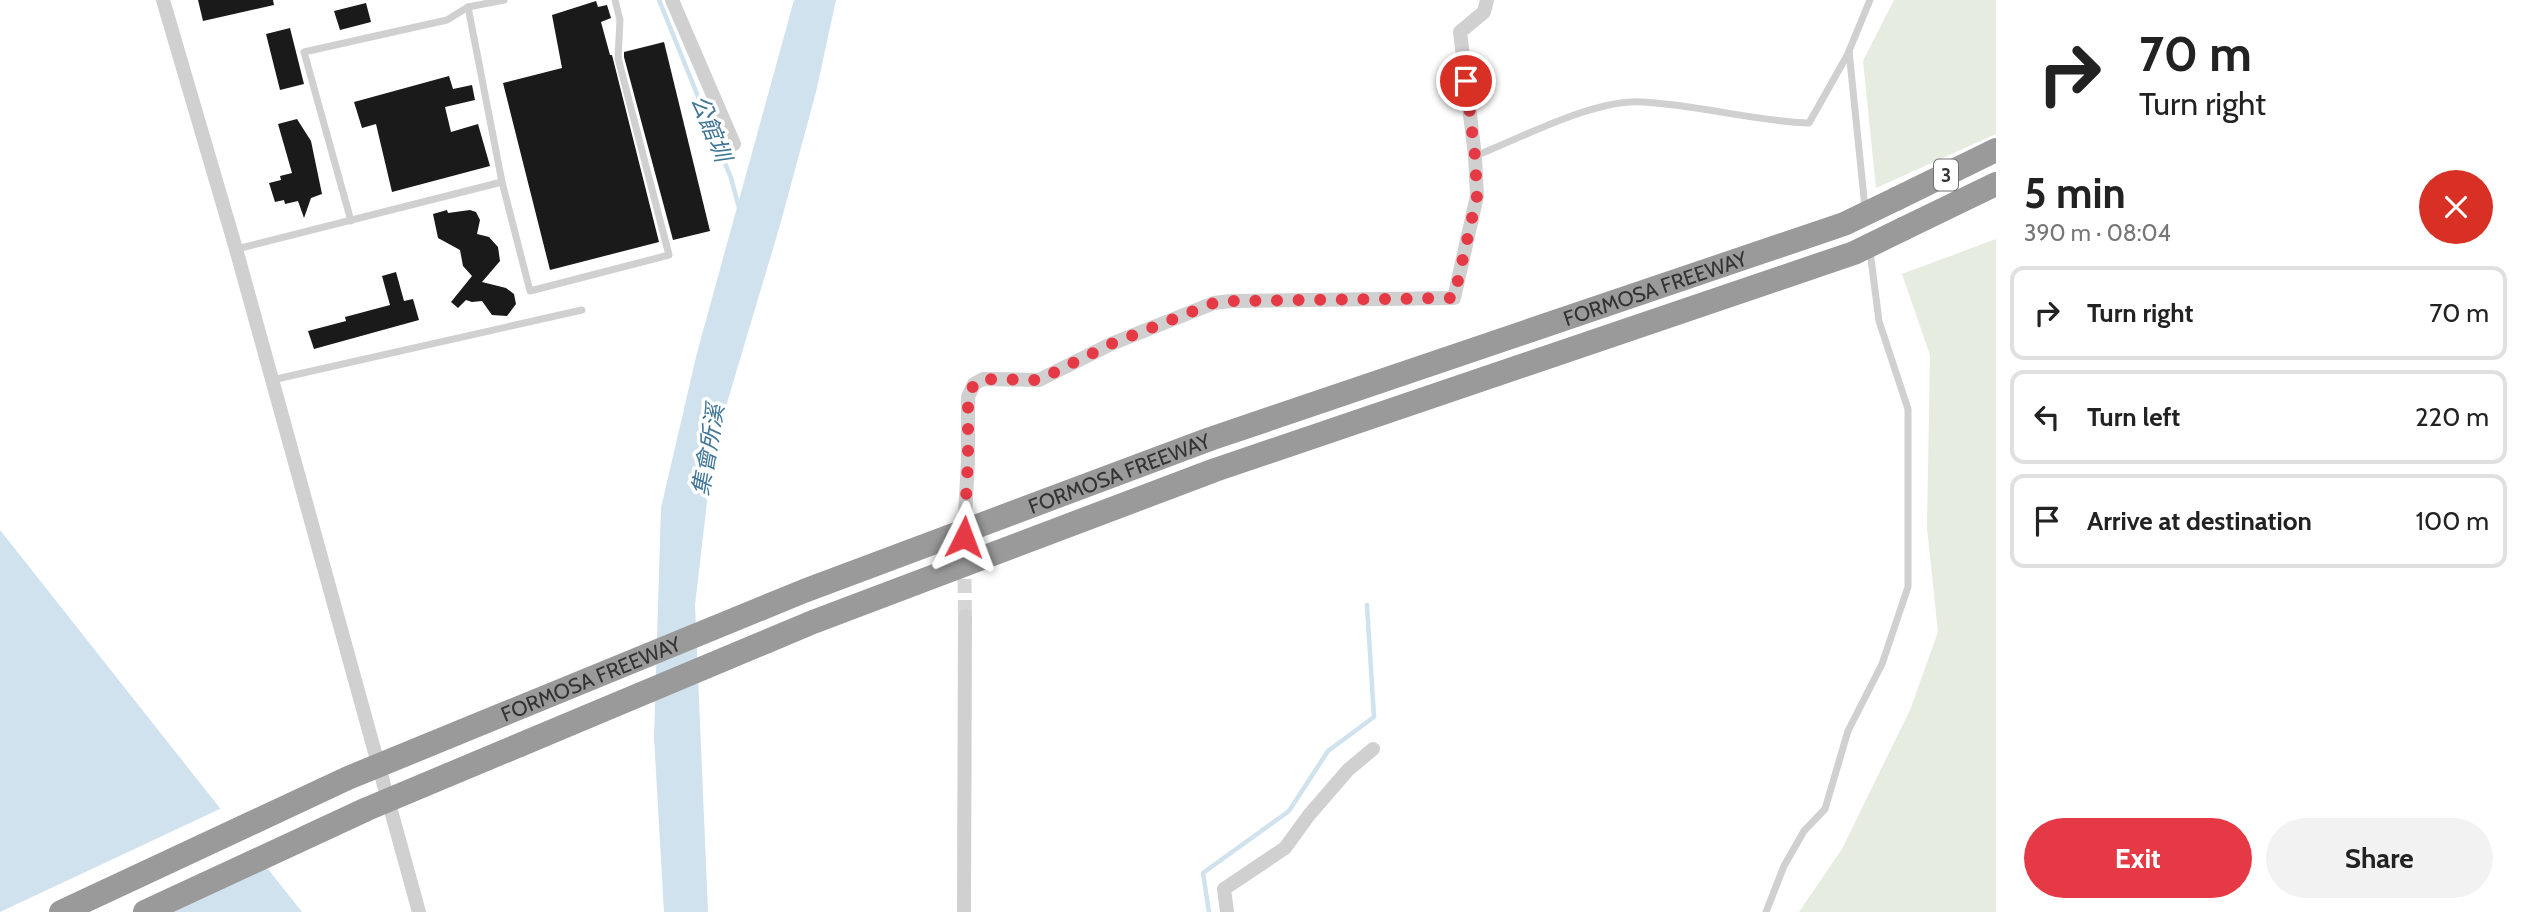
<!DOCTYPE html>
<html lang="en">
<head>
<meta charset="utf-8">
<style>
	body { margin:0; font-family:Cabin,"Noto Sans TC",sans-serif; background:#f2f2f2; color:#222; height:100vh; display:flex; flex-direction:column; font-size:26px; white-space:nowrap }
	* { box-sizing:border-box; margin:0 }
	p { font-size:23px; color:#767676 }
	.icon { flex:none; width:38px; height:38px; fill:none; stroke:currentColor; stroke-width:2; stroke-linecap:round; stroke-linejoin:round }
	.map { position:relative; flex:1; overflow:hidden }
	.details { display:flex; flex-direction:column; background:#fff; width:525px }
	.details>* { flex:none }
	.guide { background:#fff; color:#222; overflow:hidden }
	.pin { position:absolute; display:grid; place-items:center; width:60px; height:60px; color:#fff; margin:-30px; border:4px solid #fff; border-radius:50%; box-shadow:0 2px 7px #0007 }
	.me { position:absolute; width:77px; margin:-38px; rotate:3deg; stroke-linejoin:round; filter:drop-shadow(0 0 5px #0008) }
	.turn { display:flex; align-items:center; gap:24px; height:147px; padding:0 28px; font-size:32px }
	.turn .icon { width:91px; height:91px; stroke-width:2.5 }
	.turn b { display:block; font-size:49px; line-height:60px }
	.round { display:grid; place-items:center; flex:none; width:74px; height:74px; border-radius:37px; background:#f2f2f2 }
	.headline { display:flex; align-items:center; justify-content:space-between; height:119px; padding:0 28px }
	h1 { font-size:42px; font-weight:800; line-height:52px }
	.button { display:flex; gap:14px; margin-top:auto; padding:14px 28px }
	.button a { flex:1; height:80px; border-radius:42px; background:#e63946; color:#fff; font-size:28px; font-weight:800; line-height:80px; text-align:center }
	.button a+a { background:#f2f2f2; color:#222 }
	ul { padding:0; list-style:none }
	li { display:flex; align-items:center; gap:21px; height:94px; margin:0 14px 10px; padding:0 14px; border:4px solid #e0e0e0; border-radius:14px }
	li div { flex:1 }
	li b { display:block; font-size:26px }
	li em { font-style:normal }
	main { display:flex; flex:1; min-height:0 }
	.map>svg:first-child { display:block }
</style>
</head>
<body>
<main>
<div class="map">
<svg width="1996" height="912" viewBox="0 0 1996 912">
	<rect width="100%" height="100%" fill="#fff"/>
	<g fill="#e6ecdf">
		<path d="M1894 0H1996V134L1876 188 1863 61Z"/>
		<path d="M1996 239V912H1799L1842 849 1910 710 1938 632 1927 528 1930 355 1902 274Z"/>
	</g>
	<g fill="#cfe2ee">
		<path d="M794 0H836L816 92 780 225 727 403 710 476 695 605 708 912H664L654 737 661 508 697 353Z"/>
		<path d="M0 530 302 912H0Z"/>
	</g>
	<path fill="#fff" d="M224 807 270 866 170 912H0Z"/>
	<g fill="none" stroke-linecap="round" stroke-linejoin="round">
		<g stroke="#cfe2ee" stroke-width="4.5">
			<path d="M659 0 731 178 739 208"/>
			<path d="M1209 912 1203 873 1289 811 1328 751 1374 717 1367 605"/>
		</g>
	</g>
	<g fill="#1a1a1a">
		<path d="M198 0H273L274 5 203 21Z"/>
		<path d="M596 1 598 7 607 5 611 18 601 22 610 55H612L659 242 550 270 503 83 562 68 552 15Z"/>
		<path d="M366 3 371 22 340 30 334 11Z"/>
		<path d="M290 28 304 84 280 90 266 34Z"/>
		<path d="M664 42 710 231 673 240 624 57V52Z"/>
		<path d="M449 76 453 89 472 85 475 100 445 107 451 132 478 124 490 166 392 192 376 124 362 128 354 102Z"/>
		<path d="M297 119 311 141 322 194 311 198 304 218 298 201 285 204 284 200 275 202 269 183 281 180 280 176 292 173 278 124Z"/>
		<path d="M447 210 448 213 470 210 476 212 480 220 477 234 489 237 498 247 500 261 482 282 506 288 514 294 516 304 507 316 492 315 482 301 472 302 466 300 458 308 451 302 472 276 463 266 460 250 438 238 433 214Z"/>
		<path d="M396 272 404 301 413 299 419 320 314 349 308 331 346 321 345 317 390 305 382 276Z"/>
	</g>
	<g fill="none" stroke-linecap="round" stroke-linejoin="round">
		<path stroke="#d6d6d6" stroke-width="14" stroke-dasharray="14 7" stroke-linecap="butt" d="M964 537 965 616"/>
		<g stroke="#d0d0d0" stroke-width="7">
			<path d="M468 7 502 182 530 291 669 255 618 58 620 20 615 0"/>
			<path d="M1475 156C1521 138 1596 98 1643 102 1699 105 1753 121 1809 123L1849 52"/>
			<path d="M1865 208 1849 51 1870 0"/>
			<path d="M351 221 304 52 447 20 468 7 504 0"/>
			<path d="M237 249 502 182"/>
			<path d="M272 380 582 310"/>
			<path d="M1766 912 1784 866 1804 831 1825 809 1848 731 1882 664 1908 587V409L1879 321 1870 251"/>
		</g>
		<g stroke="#d0d0d0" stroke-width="14">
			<path d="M163 0 236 249 419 912"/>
			<path d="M672 0 734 144"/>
			<path d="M964 536 968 460V397L974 384 983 379 1039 380 1111 344 1214 303 1231 301 1454 298 1477 196 1475 156 1460 32 1484 12 1487 0"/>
			<path d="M964 912 965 616"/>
			<path d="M1227 912 1224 889 1285 848 1309 815 1348 770 1373 749"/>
		</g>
		<g stroke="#9a9a9a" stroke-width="24">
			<path d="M1896 199 1996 150"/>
			<path d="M1903 229 1996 184"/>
		</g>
		<g stroke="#9a9a9a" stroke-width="24">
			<path id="s1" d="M61 912 348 778 804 591 1210 439 1844 224 1896 199"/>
			<path d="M145 912 367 809 813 622 1215 470 1854 253 1903 229"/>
		</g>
	</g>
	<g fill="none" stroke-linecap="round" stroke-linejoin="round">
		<path stroke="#e63946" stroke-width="12" stroke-dasharray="0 21.6" d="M964 537 968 460V397L974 384 983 379 1039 380 1111 344 1214 303 1231 301 1454 298 1477 196 1475 156 1466 81"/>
	</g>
	<g text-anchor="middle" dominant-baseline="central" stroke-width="7" stroke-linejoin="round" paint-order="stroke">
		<rect fill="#fff" stroke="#707070" stroke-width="2" x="1934" y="159.5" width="24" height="31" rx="5"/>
		<g font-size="19" font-weight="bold" fill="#333">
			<text x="1946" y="175">3</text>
		</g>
		<g font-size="21" fill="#333" stroke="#fff">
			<text stroke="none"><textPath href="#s1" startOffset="1713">FORMOSA FREEWAY</textPath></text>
			<text stroke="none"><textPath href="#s1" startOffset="1146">FORMOSA FREEWAY</textPath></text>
			<text stroke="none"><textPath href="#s1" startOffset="579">FORMOSA FREEWAY</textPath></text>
		</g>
		<g font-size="23" font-style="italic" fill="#3f7597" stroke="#fff">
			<text transform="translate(711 128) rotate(68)">公館圳</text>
			<text transform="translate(708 450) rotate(-80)">集會所溪</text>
		</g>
	</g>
</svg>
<div class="pin" style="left:1466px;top:81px;background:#d93025"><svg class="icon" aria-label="arrive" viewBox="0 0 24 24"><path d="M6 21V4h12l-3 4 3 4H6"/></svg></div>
<svg class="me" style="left:964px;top:537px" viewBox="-20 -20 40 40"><path d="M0-17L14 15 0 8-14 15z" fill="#e63946" stroke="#fff" stroke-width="4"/></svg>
</div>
<section class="details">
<div class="guide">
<div class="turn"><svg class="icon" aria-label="right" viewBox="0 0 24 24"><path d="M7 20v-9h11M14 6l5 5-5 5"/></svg><div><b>70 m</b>Turn right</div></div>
</div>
<div class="headline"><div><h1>5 min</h1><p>390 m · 08:04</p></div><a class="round" style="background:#d93025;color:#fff"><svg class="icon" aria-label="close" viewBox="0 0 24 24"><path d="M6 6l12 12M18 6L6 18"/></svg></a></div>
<ul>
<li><svg class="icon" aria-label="right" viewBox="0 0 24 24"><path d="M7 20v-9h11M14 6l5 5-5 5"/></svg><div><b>Turn right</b></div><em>70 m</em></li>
<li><svg class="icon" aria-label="left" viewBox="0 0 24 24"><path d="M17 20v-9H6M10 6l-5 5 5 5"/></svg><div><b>Turn left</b></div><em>220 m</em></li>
<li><svg class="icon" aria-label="arrive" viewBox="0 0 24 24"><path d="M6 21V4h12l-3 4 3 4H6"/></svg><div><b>Arrive at destination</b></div><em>100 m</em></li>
</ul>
<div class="button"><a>Exit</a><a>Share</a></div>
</section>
</main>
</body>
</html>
